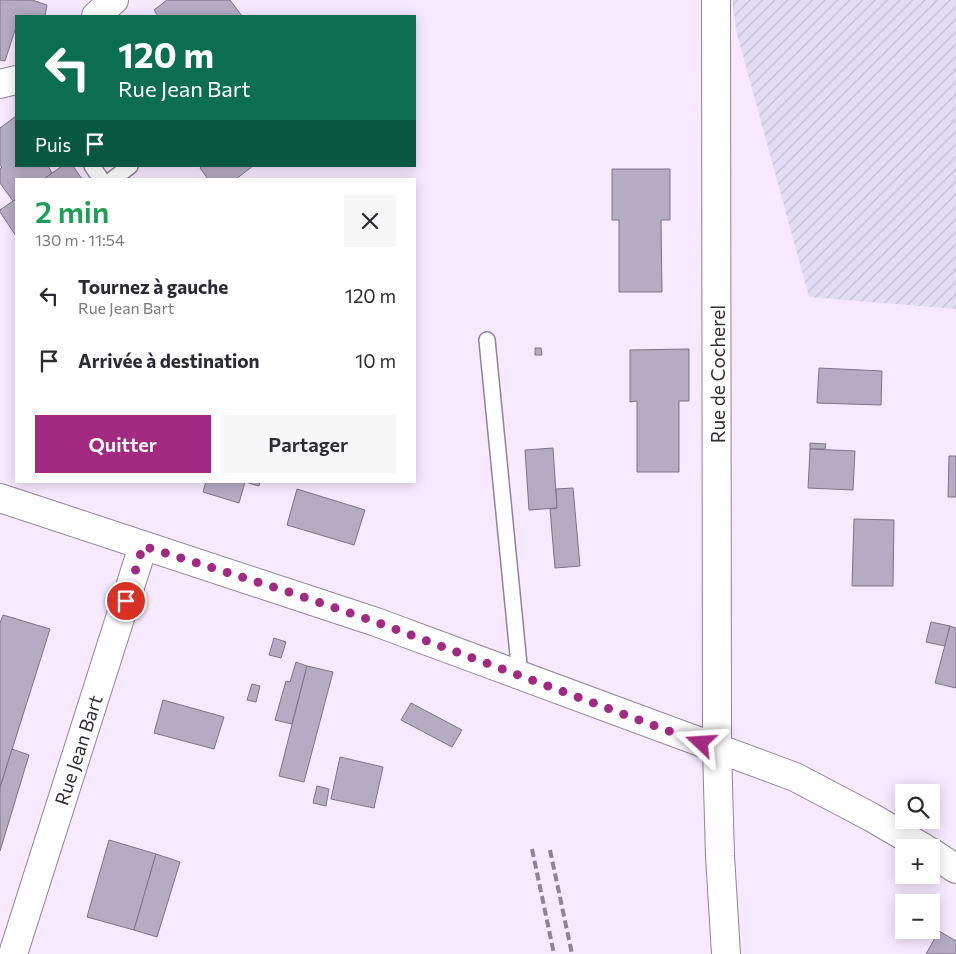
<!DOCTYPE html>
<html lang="fr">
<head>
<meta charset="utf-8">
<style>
	body { margin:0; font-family:Commissioner,sans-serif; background:#f7f7f7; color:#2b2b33; height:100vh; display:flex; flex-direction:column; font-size:19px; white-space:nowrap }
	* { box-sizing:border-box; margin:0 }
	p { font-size:16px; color:#7c7c81 }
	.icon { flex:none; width:28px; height:28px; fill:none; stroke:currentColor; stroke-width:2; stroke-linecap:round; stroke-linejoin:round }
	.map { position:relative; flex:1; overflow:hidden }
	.drawer { position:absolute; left:15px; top:178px; width:401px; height:305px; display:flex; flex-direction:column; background:#fff; border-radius:0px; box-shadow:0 2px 12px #0003 }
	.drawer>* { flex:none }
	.guide { position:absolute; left:15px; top:15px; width:401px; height:152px; border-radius:0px; box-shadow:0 2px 12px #0003; background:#0b6e4f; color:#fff; overflow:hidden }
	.buttons { position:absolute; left:895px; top:784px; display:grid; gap:10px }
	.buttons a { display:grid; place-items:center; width:45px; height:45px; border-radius:0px; background:#fff; box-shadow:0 2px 12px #0003; font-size:25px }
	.pin { position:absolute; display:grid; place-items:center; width:42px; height:42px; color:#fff; margin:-21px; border:2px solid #fff; border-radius:50%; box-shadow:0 1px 5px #0007 }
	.me { position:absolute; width:55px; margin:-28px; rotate:290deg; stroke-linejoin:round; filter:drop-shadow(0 0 4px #0008) }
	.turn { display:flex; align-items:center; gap:18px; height:105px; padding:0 20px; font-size:22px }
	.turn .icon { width:65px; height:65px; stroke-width:2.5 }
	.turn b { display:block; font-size:35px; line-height:42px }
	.then { display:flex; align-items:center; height:48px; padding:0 20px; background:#0003; gap:10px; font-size:19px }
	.round { display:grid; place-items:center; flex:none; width:52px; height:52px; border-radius:0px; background:#f7f7f7 }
	.overview { display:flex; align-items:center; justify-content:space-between; height:85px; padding:0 20px }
	h1 { font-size:30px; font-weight:600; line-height:38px; color:#1e9e55 }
	.cta { display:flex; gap:10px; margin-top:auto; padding:10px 20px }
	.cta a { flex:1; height:58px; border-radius:0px; background:#a32a81; color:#fff; font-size:20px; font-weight:600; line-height:58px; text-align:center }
	.cta a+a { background:#f7f7f7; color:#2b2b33 }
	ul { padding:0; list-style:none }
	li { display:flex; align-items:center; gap:15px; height:65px; padding:0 20px }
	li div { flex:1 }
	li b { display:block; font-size:19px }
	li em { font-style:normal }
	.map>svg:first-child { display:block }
</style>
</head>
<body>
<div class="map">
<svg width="956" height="954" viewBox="0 0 956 954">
	<defs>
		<pattern id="industrial-furrows" width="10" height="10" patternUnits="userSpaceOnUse" patternTransform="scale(1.25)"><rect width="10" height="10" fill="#e2ddf3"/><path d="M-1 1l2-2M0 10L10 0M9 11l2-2" fill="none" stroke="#c2bed1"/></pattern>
	</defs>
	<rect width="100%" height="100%" fill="#f7e9ff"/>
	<path fill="url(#industrial-furrows)" d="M732 0H956V309L809 297 736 30Z"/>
	<g fill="#b4acc3" stroke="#7c7489">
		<path d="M0 0H32L47 5 45 16H16V27L5 61 0 60Z"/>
		<path d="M167 0H230L242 16H158L154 10Z"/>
		<path d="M16 116V166H48L52 173 44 179H16V199L13 201 0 183V169L2 167 0 165V128Z"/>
		<path d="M62 166H73L82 179H44Z"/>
		<path d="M202 166H253L236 179H208L200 168Z"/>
		<path d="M612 169H670V220H661L662 292H619V220H612Z"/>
		<path d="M16 199V236L0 212V210Z"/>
		<path d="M535 348H541L542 355H535Z"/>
		<path d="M689 349V401H679V472H637V401L630 402V350Z"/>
		<path d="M819 368 882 371 881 405 817 403Z"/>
		<path d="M810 443 826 444 825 449H810Z"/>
		<path d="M553 448 557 508 529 510 525 450Z"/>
		<path d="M810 449 855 451 853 490 808 488Z"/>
		<path d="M949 456H956V497H948Z"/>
		<path d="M206 481H260L259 486 245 482 239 503 203 492Z"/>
		<path d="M573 488 580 566 555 568 550 509 557 508 556 489Z"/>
		<path d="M297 489 365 510 354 545 287 525Z"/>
		<path d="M854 519 894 520 893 586H852Z"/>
		<path d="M3 615 50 629 0 788V623Z"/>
		<path d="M931 622 950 626 945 646 926 642Z"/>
		<path d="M950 626 956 628V688L935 683Z"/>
		<path d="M274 638 286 642 281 658 269 655Z"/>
		<path d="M296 662 307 666 292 724 275 720 286 681 290 682Z"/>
		<path d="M307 666 333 672 304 782 279 776Z"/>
		<path d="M252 684 260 686 256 702 247 700Z"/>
		<path d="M163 700 224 717 214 749 154 733Z"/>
		<path d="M411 703 462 730 452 747 401 720Z"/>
		<path d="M12 749 29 755 0 851V788Z"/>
		<path d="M340 757 383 767 374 808 331 799Z"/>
		<path d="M317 786 329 789 326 806 313 803Z"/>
		<path d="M109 840 156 854 134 930 87 917Z"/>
		<path d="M156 854 180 862 157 937 134 930Z"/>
		<path d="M939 931 956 941V954H926Z"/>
	</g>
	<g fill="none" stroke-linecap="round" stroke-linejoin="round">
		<g stroke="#918498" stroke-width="18">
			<g id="service">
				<path d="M92 166 101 179"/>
				<path d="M113 179 130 166"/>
				<path d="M487 340 520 675"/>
			</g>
		</g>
		<g stroke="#918498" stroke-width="30">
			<g id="minor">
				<path d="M96 16 114 0"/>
				<path d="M0 84 16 80"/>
				<path d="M13 954 143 546"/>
			</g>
		</g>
		<g stroke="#918498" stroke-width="30">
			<path id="tertiary" d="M716 0 717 749"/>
		</g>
		<g stroke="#918498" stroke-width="30">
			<g id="secondary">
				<path d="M0 498 376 622 795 777 871 817 924 848"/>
				<path d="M717 749 720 856 726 954"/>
				<path d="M931 852 956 869"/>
			</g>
		</g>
		<use href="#service" stroke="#fff" stroke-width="15"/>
		<use href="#minor" stroke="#fff" stroke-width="28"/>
		<use href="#tertiary" stroke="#fff" stroke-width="28"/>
		<use href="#secondary" stroke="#fff" stroke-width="28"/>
		<g stroke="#8e8594" stroke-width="4" stroke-dasharray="8 4" stroke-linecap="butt">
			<path d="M532 849 554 954"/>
			<path d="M550 850 572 954"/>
		</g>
	</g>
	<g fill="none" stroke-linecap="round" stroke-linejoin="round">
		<path stroke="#a32a81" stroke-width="9" stroke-dasharray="0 16.2" d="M126 601 143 546 286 591 376 622 701 743"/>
	</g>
	<g text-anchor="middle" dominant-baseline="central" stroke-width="4.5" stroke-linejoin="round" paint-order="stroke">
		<g font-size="19" fill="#322d35" stroke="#fff">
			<text transform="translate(717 374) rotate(-90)">Rue de Cocherel</text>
			<text transform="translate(78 750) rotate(-72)">Rue Jean Bart</text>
		</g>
	</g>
</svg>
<div class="buttons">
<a><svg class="icon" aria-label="search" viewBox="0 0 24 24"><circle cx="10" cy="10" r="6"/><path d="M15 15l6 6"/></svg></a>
<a>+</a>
<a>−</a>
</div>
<div class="pin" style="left:126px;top:601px;background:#d93025"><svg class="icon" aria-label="arrive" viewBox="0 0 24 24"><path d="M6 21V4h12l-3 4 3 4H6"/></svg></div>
<svg class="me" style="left:701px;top:743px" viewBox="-20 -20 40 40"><path d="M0-17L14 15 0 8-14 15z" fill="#a32a81" stroke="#fff" stroke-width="4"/></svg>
<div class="guide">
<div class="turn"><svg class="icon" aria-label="left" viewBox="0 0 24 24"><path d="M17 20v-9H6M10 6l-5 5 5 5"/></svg><div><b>120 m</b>Rue Jean Bart</div></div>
<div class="then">Puis<svg class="icon" aria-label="arrive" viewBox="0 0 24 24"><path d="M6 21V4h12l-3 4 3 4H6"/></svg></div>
</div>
<section class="drawer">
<div class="overview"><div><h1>2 min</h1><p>130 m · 11:54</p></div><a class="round"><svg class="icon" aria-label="close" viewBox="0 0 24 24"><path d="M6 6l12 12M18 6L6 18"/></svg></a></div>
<ul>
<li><svg class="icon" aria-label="left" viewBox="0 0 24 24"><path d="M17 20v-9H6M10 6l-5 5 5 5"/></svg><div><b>Tournez à gauche</b><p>Rue Jean Bart</p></div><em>120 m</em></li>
<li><svg class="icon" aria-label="arrive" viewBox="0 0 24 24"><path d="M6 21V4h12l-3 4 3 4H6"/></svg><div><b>Arrivée à destination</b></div><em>10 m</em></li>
</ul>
<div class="cta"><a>Quitter</a><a>Partager</a></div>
</section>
</div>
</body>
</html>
